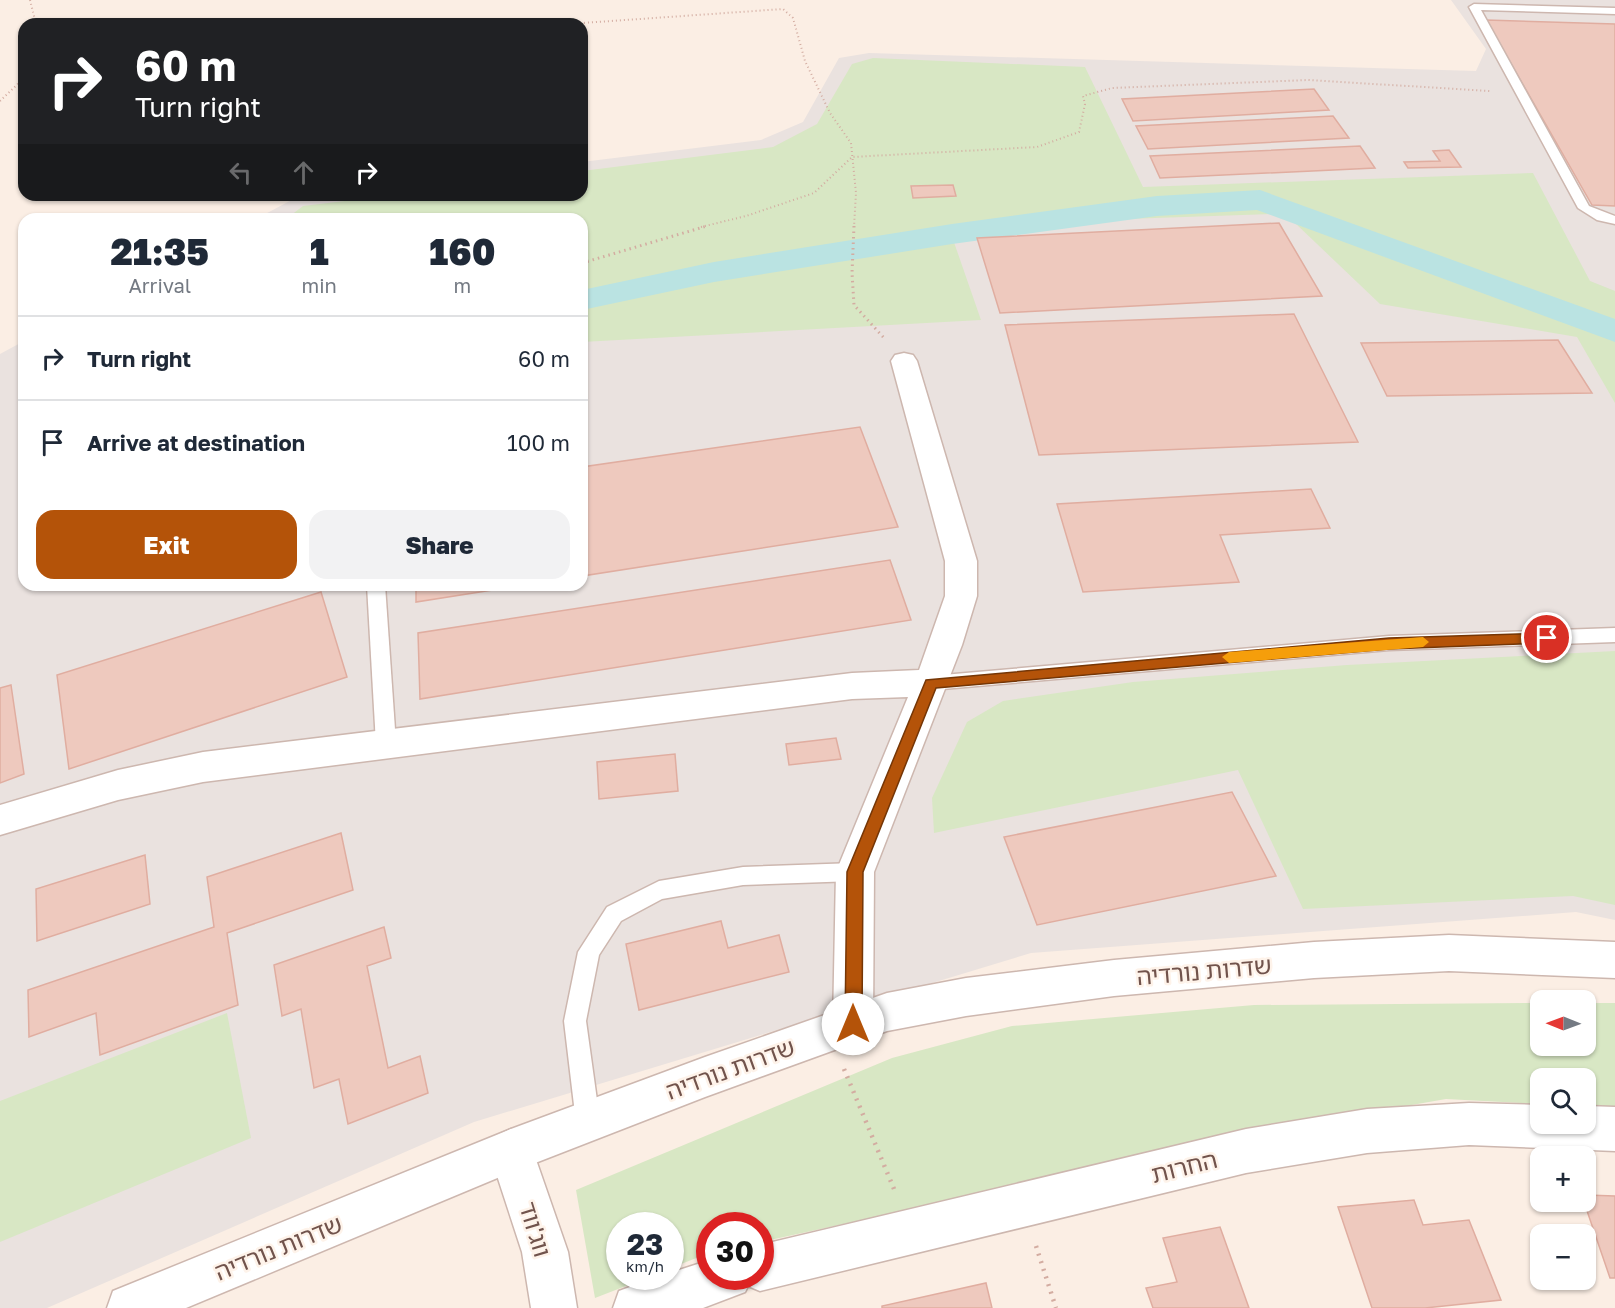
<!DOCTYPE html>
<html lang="en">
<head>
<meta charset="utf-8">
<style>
	body { margin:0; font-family:"Golos Text","Noto Sans Hebrew",sans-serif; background:#f2f2f3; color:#1f2937; height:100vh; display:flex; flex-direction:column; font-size:22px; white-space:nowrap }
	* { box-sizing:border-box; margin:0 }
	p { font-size:20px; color:#747a83 }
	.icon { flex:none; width:33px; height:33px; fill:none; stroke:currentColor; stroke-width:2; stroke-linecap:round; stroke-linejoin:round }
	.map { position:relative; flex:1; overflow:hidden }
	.side { position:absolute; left:18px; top:213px; width:570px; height:378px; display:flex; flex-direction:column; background:#fff; border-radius:18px; box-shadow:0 2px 4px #0004 }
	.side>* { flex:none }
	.guide { position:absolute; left:18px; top:18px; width:570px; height:183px; border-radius:18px; box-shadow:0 2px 4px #0004; background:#202124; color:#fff; overflow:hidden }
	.needle { width:39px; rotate:271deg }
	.controls { position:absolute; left:1530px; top:990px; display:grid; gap:12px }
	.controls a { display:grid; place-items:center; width:66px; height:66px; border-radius:12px; background:#fff; box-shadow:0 2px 4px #0004; font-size:30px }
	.speed { position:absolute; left:606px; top:1212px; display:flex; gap:12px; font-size:30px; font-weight:700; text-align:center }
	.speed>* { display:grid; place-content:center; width:78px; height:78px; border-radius:50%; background:#fff; box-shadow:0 2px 4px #0004; line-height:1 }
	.speed small { font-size:15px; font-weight:400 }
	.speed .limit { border:9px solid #d22; background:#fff; color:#111 }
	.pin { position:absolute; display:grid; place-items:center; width:51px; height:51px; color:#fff; margin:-26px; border:3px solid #fff; border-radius:50%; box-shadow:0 2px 6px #0007 }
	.me { position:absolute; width:66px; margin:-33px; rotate:0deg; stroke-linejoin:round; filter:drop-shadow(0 0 4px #0008) }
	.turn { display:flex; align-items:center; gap:21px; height:126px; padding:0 18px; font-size:27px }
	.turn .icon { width:78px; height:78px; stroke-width:2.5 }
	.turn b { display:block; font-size:42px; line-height:51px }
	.lanes { display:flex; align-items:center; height:57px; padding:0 18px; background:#0003; justify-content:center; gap:30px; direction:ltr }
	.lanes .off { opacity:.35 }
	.eta { display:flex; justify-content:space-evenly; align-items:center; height:102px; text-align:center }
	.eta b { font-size:36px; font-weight:800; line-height:42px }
	.primary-button { display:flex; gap:12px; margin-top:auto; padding:12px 18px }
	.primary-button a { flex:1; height:69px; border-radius:18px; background:#b45309; color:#fff; font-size:24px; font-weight:800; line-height:69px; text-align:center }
	.primary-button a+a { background:#f2f2f3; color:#1f2937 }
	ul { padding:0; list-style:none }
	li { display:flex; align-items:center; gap:18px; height:84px; padding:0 18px; border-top:2px solid #e0e1e3 }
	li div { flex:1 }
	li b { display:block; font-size:22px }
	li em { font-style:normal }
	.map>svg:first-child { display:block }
</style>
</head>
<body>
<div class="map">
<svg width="1615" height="1308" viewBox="0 0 1615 1308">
	<rect width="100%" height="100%" fill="#fbeee4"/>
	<path fill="#eae2df" d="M1451 0H1615V920L1576 912 1031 953 474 1122 47 1308H0V354L24 341V585H582V219H256L299 196 311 195H582V162L761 140 803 122 839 58 869 53 1476 71 1486 49Z"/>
	<g fill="#d8e7c4">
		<path d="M873 58 1085 67 1143 187 1533 173 1590 281 1615 291V403L1577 337 1380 304 1295 223 1272 214 948 225 981 320 582 342V219H286L303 206 394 195H582V171L773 147 817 124 852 64Z"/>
		<path d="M1615 651V905L1573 896 1303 909 1238 770 934 833 932 798 967 722 1003 701 1133 682 1347 665Z"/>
		<path d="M1540 1003V1046H1586V1003H1615V1108L1586 1107V1078H1540V1104L1446 1099 1297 1125 761 1242 760 1226H710L709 1253 671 1268 670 1226H620V1276L649 1277 595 1298 576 1190 892 1058 1012 1026 1254 1005Z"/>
		<path d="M227 1013 251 1138 0 1242V1101Z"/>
	</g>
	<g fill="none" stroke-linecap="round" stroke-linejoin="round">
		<path fill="#bae3e2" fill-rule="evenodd" d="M1260 190 1615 319V342L1257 210 1157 216 952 244 714 282 582 310V290L714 262 952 224 1157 196Z"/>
	</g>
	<g fill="#eec9be" stroke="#e0ada0" stroke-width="1.5">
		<path d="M1486 20 1615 24V206L1592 205Z"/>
		<path d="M1314 89 1329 110 1133 121 1122 99Z"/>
		<path d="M1333 116 1349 138 1148 149 1136 126Z"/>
		<path d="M1360 146 1375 168 1160 178 1150 156Z"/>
		<path d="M1449 150 1461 167 1408 168 1404 162 1440 161 1433 151Z"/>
		<path d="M953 185 956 196 913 198 911 186Z"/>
		<path d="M1279 223 1322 296 1000 313 977 238Z"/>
		<path d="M1294 314 1358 442 1039 455 1005 325Z"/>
		<path d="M1558 340 1592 393 1387 396 1361 343Z"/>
		<path d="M860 427 898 527 582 576V467Z"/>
		<path d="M1311 489 1330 528 1220 535 1239 582 1083 592 1057 504Z"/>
		<path d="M890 560 911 620 420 699 418 633Z"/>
		<path d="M416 585H525L416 602Z"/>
		<path d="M321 592 347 677 69 769 57 675Z"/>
		<path d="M11 685 24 774 0 783V688Z"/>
		<path d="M836 738 841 759 789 765 786 744Z"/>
		<path d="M675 754 678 791 599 799 597 762Z"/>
		<path d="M1232 792 1276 876 1037 925 1004 837Z"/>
		<path d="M341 833 353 890 227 933 238 1005 100 1055 96 1013 29 1037 28 990 214 927 207 877Z"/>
		<path d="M145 855 150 904 37 941 36 889Z"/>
		<path d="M721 921 728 948 779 935 789 972 639 1010 626 944Z"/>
		<path d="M384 927 391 958 367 966 388 1068 420 1056 428 1093 348 1124 339 1079 314 1088 301 1009 282 1016 274 965Z"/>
		<path d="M1586 1195 1615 1196V1278H1610L1584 1202H1586Z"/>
		<path d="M1414 1200 1423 1225 1469 1220 1501 1300 1425 1308H1372L1338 1207Z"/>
		<path d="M1220 1227 1249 1308H1153L1146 1288 1177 1282 1163 1238Z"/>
		<path d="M986 1283 992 1308H882V1306Z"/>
	</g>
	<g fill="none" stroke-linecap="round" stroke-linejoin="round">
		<g stroke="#cdb7af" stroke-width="3">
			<g id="service">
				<path d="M1474 4 1615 8V14L1481 10 1589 206 1615 216V224L1597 220 1578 208 1469 7Z"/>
				<path d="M367 585H385L396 744 393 749 386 752 379 749 376 744Z"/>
				<path d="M1615 628V642L1389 650 931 690 925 688 922 683 925 678 931 676 1389 636Z"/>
				<path d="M855 863 862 866 865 872 862 878 855 881 743 885 662 899 621 921 599 955 586 1021 600 1122 596 1130 588 1134 580 1130 576 1122 564 1021 578 952 607 907 659 881 743 867Z"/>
			</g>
		</g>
		<g stroke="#cdb7af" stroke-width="3">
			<g id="minor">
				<path d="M904 353 913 355 917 361 977 561V596L962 645 874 872 873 1024 867 1038 853 1043 839 1038 833 1024 836 872 908 697 852 699 203 782 118 800 0 835V805L118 770 203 752 852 673 919 670 945 596V561L891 361 895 355Z"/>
				<path d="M1469 1103 1540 1105V1124H1586V1106L1615 1107V1151L1469 1145 1367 1153 1246 1173 760 1291 748 1286 745 1292 703 1308H613L619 1291 660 1276H670V1273L710 1260V1276H760V1245L1246 1129 1367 1109Z"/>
				<path d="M511 1129 526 1136 533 1151 568 1252 577 1308H531L522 1252 489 1151 496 1136Z"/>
			</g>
		</g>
		<g stroke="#cdb7af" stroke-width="3">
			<path id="tertiary" d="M1449 935 1615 942V978L1449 971 1314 978 1114 996 966 1016 887 1031 705 1097 512 1172 186 1308H107L113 1291 511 1129 705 1057 887 993 966 978 1114 960 1314 942Z"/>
		</g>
		<g stroke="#d3aca1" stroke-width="2" stroke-dasharray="1 3" stroke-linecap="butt">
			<path d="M30 0 36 24"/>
			<path d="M568 24 783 9 793 18 805 61 830 113 851 143 856 193 854 227"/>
			<path d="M0 101 24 78"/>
			<path d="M701 227 746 216 814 193 852 157 1037 147 1079 132 1085 104 1083 96 1112 88 1308 80 1490 91"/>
		</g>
		<g stroke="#d3aca1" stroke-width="3" stroke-dasharray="1.5 4" stroke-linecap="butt">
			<path d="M854 226 852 273 854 305 884 338"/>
			<path d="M582 263 707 226"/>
		</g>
		<g stroke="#d3aca1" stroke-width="4.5" stroke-dasharray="2 6" stroke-linecap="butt">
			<path d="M844 1069 894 1189"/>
			<path d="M1036 1246 1056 1308"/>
		</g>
		<use href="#service" fill="#fff" fill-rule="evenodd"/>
		<use href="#minor" fill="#fff" fill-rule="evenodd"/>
		<use href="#tertiary" fill="#fff" fill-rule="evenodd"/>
	</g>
	<path fill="#b45309" stroke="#753606" stroke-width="1.5" d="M1547 633 1554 638 1547 643 1389 649 936 688 863 872 862 1024 859 1029 853 1032 847 1029 845 1024 847 872 926 680 1389 638Z"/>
	<path fill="#f59e0b" d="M1423 637 1429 642 1423 647 1229 663 1222 657 1229 652Z"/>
	<g text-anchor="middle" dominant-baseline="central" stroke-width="5" stroke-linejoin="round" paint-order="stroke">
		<g font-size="24" fill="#71534c" stroke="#fef3ea">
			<text transform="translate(1204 970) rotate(-5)">שדרות נורדיה</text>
			<text transform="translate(730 1068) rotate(-20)">שדרות נורדיה</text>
			<text transform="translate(1184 1166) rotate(-14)">החרות</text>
			<text transform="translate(536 1229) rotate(73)">ווג'ווד</text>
			<text transform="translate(278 1247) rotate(-22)">שדרות נורדיה</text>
		</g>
	</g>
</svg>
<div class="controls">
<a><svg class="needle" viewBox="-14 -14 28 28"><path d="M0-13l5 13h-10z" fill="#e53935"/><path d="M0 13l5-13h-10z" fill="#747a83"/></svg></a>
<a><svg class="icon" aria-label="search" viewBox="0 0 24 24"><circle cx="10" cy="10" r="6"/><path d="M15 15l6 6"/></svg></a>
<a>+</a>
<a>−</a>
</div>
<div class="speed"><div>23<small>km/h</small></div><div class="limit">30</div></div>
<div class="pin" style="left:1547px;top:638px;background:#d93025"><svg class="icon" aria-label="arrive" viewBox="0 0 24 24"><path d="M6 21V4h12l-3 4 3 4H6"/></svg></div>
<svg class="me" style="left:853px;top:1024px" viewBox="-20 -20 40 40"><circle r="19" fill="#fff"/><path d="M0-13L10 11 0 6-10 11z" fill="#b45309"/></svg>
<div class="guide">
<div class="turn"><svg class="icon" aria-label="right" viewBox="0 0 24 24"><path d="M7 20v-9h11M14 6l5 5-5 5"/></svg><div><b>60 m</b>Turn right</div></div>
<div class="lanes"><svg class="icon off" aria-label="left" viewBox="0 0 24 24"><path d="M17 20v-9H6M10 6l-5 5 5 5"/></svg><svg class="icon off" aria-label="ahead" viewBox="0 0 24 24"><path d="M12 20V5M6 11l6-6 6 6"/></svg><svg class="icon" aria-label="right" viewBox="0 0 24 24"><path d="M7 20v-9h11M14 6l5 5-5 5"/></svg></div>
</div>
<section class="side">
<div class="eta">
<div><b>21:35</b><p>Arrival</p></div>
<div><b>1</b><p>min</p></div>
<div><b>160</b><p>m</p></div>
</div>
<ul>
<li><svg class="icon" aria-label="right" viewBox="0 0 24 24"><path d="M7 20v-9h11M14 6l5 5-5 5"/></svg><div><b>Turn right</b></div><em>60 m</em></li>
<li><svg class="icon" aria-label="arrive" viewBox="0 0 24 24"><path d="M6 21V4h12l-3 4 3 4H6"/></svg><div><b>Arrive at destination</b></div><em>100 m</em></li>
</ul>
<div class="primary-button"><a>Exit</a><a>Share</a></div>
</section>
</div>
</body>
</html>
